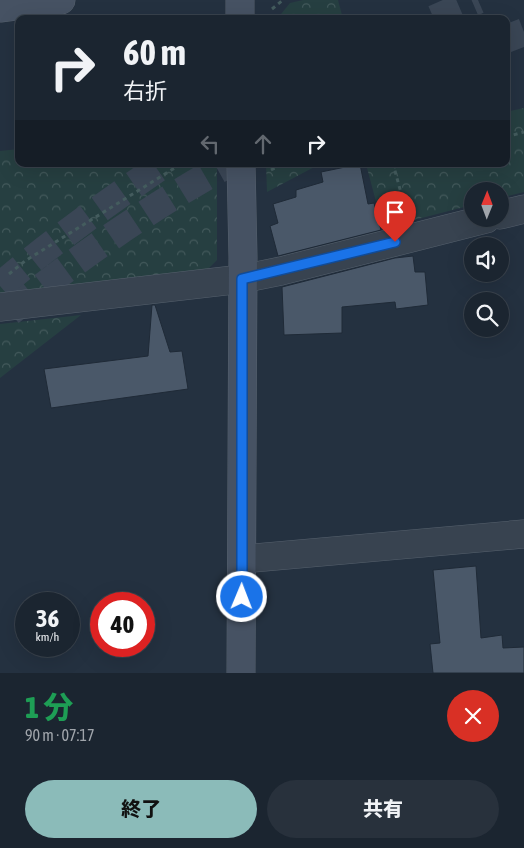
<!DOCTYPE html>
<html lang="ja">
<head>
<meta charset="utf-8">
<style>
	body { margin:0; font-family:"Asap Condensed","Noto Sans JP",sans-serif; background:#28313c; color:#f1f3f6; height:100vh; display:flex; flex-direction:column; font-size:19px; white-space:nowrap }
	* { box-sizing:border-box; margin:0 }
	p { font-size:16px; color:#a0a5ab }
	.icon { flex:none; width:28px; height:28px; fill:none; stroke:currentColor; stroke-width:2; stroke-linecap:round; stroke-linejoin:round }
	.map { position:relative; height:673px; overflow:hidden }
	.sheet { display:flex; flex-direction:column; background:#1b2530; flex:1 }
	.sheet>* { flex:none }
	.top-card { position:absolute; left:15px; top:15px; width:495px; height:152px; border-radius:10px; box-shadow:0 5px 20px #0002,0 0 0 1px #39424c; background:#1b2530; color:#f1f3f6; overflow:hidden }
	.needle { width:32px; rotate:1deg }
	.fabs { position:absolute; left:464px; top:182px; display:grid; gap:10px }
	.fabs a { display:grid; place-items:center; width:45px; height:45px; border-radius:50%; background:#1b2530; box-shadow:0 5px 20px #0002,0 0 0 1px #39424c; font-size:25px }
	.speed { position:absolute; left:15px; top:592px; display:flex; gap:10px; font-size:25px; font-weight:700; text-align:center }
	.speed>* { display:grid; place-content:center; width:65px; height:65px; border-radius:50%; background:#1b2530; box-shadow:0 5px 20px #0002,0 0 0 1px #39424c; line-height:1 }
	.speed small { font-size:12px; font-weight:400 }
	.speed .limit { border:8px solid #d22; background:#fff; color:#111 }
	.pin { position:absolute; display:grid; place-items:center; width:42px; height:42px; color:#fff; margin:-51px -21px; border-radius:50% 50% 50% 0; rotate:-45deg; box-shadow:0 0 5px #0007 }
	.pin .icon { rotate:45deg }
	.me { position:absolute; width:55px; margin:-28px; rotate:1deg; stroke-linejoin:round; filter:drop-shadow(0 0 4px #0008) }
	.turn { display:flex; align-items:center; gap:18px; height:105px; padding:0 25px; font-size:22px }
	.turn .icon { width:65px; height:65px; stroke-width:2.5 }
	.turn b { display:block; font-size:35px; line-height:42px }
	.lanes { display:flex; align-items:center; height:48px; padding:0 25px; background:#0003; justify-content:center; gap:25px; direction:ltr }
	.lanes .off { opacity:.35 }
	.round { display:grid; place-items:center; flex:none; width:52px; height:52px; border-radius:26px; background:#28313c }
	.overview { display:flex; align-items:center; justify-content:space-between; height:85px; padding:0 25px }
	h1 { font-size:30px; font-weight:800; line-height:38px; color:#1e9e55 }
	.action { display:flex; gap:10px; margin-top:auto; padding:10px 25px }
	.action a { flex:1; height:58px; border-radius:30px; background:#8bbbb9; color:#111; font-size:20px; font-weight:800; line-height:58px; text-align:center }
	.action a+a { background:#28313c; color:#f1f3f6 }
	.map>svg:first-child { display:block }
</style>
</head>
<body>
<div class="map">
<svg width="524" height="673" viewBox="0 0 524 673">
	<defs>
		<pattern id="park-crowns" width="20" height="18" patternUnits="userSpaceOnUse" patternTransform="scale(1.25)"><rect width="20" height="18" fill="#263f41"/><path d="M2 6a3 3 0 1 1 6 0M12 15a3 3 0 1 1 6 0" fill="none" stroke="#43595b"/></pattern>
	</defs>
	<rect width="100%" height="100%" fill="#243140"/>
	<g fill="url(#park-crowns)">
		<path d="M303 0H338L343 19H277L290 3Z"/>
		<path d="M524 108V192L500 198V191H472V205L383 228 366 164H506V112Z"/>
		<path d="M19 149V164H217V260L208 269 0 293V151Z"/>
		<path d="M266 164H320L267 192Z"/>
		<path d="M81 315 0 378V324Z"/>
	</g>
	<g fill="#4a5869" stroke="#1f2a37">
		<path d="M360 164 368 204 374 203 381 230 278 256 270 226 278 223 273 204 296 197V190L323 182 321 172Z"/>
		<path d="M413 256 415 272H425L428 305 396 309 395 302 342 307V333L284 335 282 287 395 258Z"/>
		<path d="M152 305H155L170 352 182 351 188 389 51 408 44 369 148 356Z"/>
		<path d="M476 566 481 638 502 635 503 648 524 647V673H433L430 644 440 643 433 570Z"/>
	</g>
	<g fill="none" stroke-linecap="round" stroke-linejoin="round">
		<g stroke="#3a4655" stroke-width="28" stroke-dasharray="28 14" stroke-linecap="butt">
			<path d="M434 19 478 0"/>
			<path d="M506 39 524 32"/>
			<path d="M0 286C52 242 108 202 164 164"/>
			<path d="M10 312C79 257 151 207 228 164"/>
		</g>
		<g stroke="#56616d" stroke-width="29">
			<g id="street">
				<path d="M500 215 524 209"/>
				<path d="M0 307 242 279 281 271 486 219"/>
				<path d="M242 559 524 534"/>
			</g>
		</g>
		<g stroke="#56616d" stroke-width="29">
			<g id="secondary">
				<path d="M240 0V19"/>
				<path d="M0 8 61 0"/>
				<path d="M241 673 243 257 241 164"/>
			</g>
		</g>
		<g stroke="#445c5e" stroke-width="3" stroke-dasharray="4 4" stroke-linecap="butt">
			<path d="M272 9 283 0"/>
			<path d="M506 137 524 132"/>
			<path d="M391 164 394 167 405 208"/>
			<path d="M394 167 406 164"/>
			<path d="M271 170 282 164"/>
			<path d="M9 274 25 261 181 164"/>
		</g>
		<use href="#street" stroke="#384350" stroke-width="28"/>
		<use href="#secondary" stroke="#465263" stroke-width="28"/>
	</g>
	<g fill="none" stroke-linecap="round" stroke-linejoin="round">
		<g stroke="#114b97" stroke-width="12">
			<path id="route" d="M242 597V279L395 242"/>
		</g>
		<use href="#route" stroke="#1a73e8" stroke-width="9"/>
	</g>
</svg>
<div class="fabs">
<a><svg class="needle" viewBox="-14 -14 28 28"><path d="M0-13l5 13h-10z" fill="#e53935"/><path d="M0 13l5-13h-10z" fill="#a0a5ab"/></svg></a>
<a><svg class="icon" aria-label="sound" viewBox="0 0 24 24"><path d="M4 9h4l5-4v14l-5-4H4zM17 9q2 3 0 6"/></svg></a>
<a><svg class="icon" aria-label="search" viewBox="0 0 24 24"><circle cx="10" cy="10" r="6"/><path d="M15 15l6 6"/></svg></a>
</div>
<div class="speed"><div>36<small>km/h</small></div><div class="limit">40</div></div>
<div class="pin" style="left:395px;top:242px;background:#d93025"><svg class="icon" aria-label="arrive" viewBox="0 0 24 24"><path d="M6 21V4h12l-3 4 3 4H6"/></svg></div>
<svg class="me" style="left:242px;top:597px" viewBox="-20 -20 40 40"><circle r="17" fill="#1a73e8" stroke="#fff" stroke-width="3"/><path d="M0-11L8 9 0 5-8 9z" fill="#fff"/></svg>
<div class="top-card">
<div class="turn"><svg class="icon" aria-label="right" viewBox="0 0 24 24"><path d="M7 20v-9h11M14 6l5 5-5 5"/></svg><div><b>60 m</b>右折</div></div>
<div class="lanes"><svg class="icon off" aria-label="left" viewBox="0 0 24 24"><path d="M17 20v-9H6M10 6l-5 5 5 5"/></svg><svg class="icon off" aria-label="ahead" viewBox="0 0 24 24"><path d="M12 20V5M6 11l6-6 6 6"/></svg><svg class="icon" aria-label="right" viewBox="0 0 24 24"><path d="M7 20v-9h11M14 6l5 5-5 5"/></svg></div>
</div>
</div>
<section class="sheet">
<div class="overview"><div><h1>1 分</h1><p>90 m · 07:17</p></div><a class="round" style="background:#d93025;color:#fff"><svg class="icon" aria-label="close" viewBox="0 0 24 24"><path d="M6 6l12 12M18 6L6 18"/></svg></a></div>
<div class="action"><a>終了</a><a>共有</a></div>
</section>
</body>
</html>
